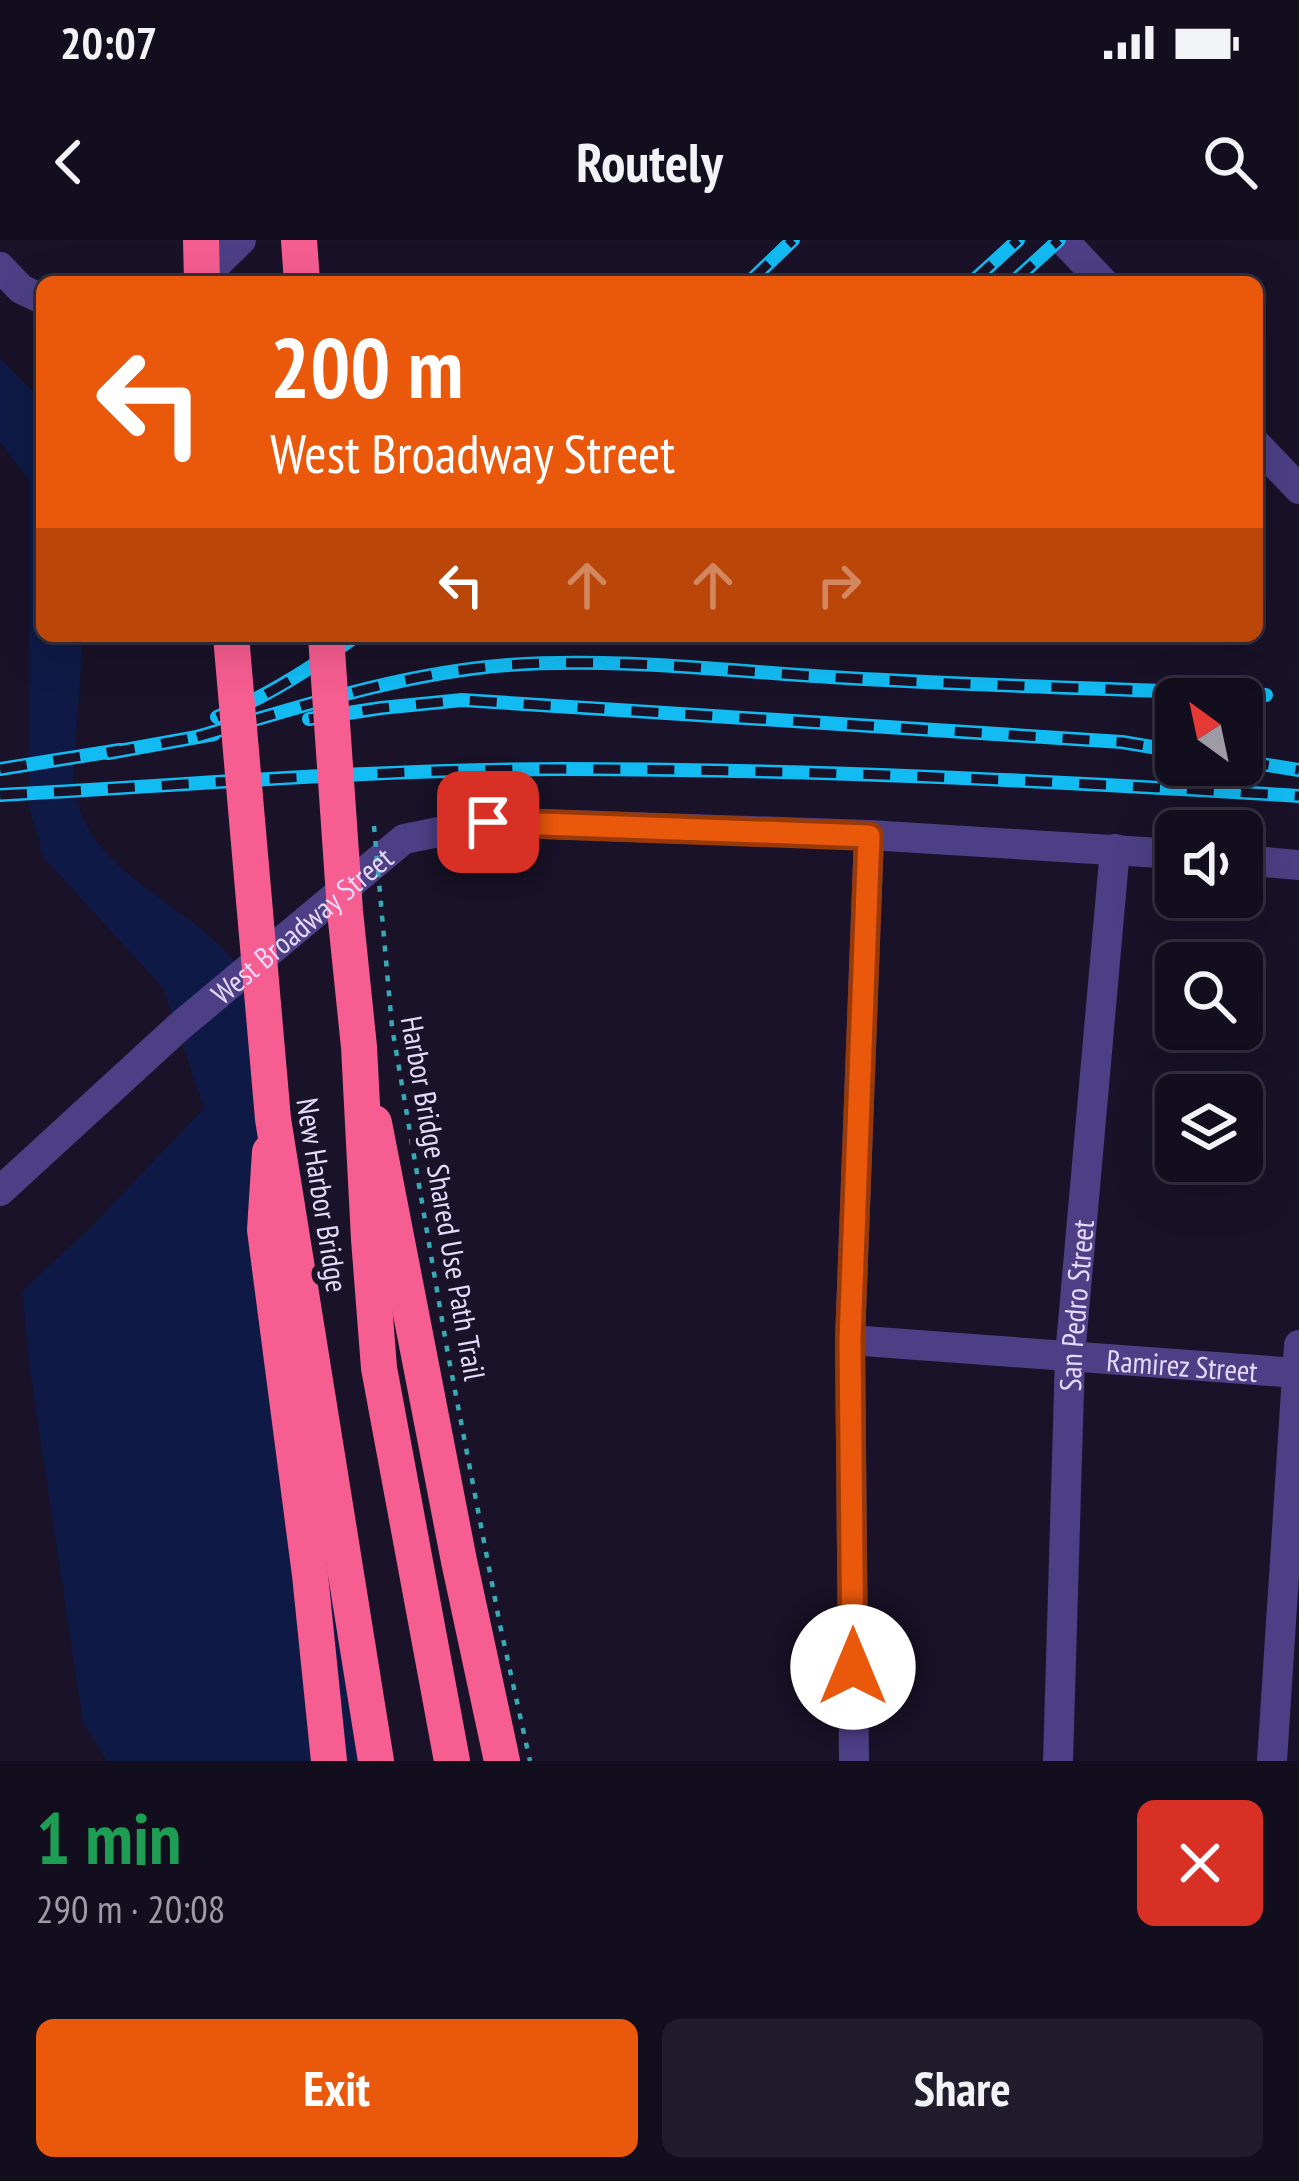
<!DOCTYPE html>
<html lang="en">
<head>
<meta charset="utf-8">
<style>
	body { margin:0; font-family:"PT Sans Narrow",sans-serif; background:#201c2b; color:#f1f3f6; height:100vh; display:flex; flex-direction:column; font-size:45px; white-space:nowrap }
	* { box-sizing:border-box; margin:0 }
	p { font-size:39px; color:#9d9ca4 }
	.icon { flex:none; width:66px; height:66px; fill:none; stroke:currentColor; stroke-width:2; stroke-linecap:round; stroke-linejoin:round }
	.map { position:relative; height:1521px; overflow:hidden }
	.details { display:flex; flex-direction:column; background:#130e1e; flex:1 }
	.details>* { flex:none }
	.top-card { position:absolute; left:36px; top:36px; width:1227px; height:366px; border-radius:18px; box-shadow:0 12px 48px #0002,0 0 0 3px #322e3c; background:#ea580c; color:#fff; overflow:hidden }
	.needle { width:78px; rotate:327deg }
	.tools { position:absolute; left:1155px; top:438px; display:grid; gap:24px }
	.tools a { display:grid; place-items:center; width:108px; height:108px; border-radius:18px; background:#130e1e; box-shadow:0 12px 48px #0002,0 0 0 3px #322e3c; font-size:60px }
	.pin { position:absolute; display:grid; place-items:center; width:102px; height:102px; color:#fff; margin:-51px; border-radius:24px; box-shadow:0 6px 18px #0006 }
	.me { position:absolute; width:132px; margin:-66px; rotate:0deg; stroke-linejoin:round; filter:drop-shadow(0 0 9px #0008) }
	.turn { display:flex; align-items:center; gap:42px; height:252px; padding:0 36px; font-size:54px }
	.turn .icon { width:156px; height:156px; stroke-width:2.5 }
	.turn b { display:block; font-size:84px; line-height:102px }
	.lanes { display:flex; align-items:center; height:114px; padding:0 36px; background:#0003; justify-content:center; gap:60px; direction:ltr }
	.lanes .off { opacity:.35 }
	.round { display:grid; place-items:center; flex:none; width:126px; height:126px; border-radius:18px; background:#201c2b }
	.head { display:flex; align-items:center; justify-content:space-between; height:204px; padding:0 36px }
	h1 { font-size:72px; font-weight:600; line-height:90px; color:#1e9e55 }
	.action { display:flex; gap:24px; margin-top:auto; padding:24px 36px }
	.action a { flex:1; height:138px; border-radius:18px; background:#ea580c; color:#fff; font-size:48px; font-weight:600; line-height:138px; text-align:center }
	.action a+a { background:#201c2b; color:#f1f3f6 }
	.status { display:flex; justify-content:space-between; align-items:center; height:84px; padding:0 60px; background:#130e1e; direction:ltr }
	.status svg { height:33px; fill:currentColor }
	header { display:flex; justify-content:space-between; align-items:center; height:156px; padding:0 36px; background:#130e1e; font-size:54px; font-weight:600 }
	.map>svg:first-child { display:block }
</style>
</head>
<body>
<div class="status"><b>20:07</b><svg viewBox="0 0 49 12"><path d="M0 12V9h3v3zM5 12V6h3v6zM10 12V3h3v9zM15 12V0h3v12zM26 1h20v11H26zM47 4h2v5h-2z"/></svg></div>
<header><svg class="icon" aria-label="back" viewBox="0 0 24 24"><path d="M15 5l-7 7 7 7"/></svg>Routely<svg class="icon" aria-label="search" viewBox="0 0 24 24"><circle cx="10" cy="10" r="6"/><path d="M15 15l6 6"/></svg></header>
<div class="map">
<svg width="1299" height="1521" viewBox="0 0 1299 1521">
	<rect width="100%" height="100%" fill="#191228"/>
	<path fill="#0e1a45" d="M0 118 42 161V396H83L73 539C80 624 165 652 218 704 238 723 256 747 275 768L372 1521H107L83 1482 30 1131 22 1051 92 986 204 868 163 748 44 618 29 567V240L0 202Z"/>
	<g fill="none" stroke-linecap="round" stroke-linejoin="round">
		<g stroke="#4c3f85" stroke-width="30">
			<path d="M1063 0 1103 42"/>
			<path d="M0 27 21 49 42 59"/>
			<path d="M198 42 241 0"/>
			<path d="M1257 205 1299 249"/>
			<path d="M1242 620 1299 625"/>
			<path id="s1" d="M0 951 180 786 404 599 488 582 869 595 1176 614"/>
			<path id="s2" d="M850 1100 1297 1133"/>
			<path d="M854 1521 850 1100 869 595"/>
			<path id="s3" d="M1058 1521 1070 1116 1115 609"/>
			<path d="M1272 1521 1299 1105"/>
		</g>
		<g stroke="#f65d90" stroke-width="36">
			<path d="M299 0 302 42"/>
			<path d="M374 883 459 1321 502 1521"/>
			<path d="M270 912 265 990 310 1335 329 1521"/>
		</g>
		<g stroke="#12bbf2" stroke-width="14">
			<g id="rail">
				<path d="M749 42 793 0"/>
				<path d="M972 42 1018 0"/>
				<path d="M1013 42 1059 0"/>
				<path d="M217 477C267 457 313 427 356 396"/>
				<path d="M309 479 381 468 462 460 1122 502 1176 511"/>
				<path d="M197 497C299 467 402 433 508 425 620 417 734 432 846 438 986 446 1126 449 1266 455"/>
				<path d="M108 513 214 494"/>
				<path d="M1242 521 1299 530"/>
				<path d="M0 529 120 510"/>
				<path d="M0 555C188 545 375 529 563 529 809 529 1054 541 1299 556"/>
			</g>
		</g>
		<use href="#rail" stroke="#191228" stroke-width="9" stroke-dasharray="27" stroke-linecap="butt"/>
		<path stroke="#37aab5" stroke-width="4.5" stroke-dasharray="6 9" stroke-linecap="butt" d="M374 586 392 787 447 1109 500 1385 530 1521"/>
		<g stroke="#f65d90" stroke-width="36">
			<path d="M201 0 202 42"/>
			<path d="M231 396 273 879 376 1521"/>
			<path d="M326 396 345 671 359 807 369 999 379 1128 452 1521"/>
		</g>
	</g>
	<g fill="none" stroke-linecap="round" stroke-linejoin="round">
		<g stroke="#983908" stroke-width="30">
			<path id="route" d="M488 582 869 596 850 1100 853 1427"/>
		</g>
		<use href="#route" stroke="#ea580c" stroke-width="21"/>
	</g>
	<g text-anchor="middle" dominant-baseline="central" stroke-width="12" stroke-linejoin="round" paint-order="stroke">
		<g font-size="30" fill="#e4dbfd" stroke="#191228">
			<text stroke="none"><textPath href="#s1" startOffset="402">West Broadway Street</textPath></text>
			<text transform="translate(323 955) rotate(81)">New Harbor Bridge</text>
			<text transform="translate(444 958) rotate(80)">Harbor Bridge Shared Use Path Trail</text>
			<text stroke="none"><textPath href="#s3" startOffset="456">San Pedro Street</textPath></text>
			<text stroke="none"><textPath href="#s2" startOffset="333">Ramirez Street</textPath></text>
		</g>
	</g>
</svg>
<div class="tools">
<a><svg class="needle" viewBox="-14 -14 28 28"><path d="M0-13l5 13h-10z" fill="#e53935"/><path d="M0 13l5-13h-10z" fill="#9d9ca4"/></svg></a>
<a><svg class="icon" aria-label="sound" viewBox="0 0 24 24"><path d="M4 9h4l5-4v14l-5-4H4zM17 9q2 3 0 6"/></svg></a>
<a><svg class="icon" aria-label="search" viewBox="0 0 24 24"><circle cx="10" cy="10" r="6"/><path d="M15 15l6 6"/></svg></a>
<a><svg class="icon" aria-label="layers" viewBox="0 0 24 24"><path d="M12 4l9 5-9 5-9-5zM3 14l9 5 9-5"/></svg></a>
</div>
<div class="pin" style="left:488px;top:582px;background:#d93025"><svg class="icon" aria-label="arrive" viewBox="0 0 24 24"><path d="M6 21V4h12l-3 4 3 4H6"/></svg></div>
<svg class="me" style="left:853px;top:1427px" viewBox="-20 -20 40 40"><circle r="19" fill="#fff"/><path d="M0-13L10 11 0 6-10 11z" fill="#ea580c"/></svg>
<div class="top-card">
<div class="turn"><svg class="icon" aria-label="left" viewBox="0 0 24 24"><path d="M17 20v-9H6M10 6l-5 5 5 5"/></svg><div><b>200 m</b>West Broadway Street</div></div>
<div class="lanes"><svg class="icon" aria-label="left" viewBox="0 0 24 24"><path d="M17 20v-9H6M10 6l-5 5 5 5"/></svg><svg class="icon off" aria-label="ahead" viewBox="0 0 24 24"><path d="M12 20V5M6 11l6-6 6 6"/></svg><svg class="icon off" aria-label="ahead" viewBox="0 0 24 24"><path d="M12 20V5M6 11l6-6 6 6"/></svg><svg class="icon off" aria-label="right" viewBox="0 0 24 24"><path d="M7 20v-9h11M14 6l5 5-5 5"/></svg></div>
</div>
</div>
<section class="details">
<div class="head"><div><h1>1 min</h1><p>290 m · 20:08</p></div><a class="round" style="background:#d93025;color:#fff"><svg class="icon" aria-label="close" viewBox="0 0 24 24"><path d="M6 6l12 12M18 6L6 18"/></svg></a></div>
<div class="action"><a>Exit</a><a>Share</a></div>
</section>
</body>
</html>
